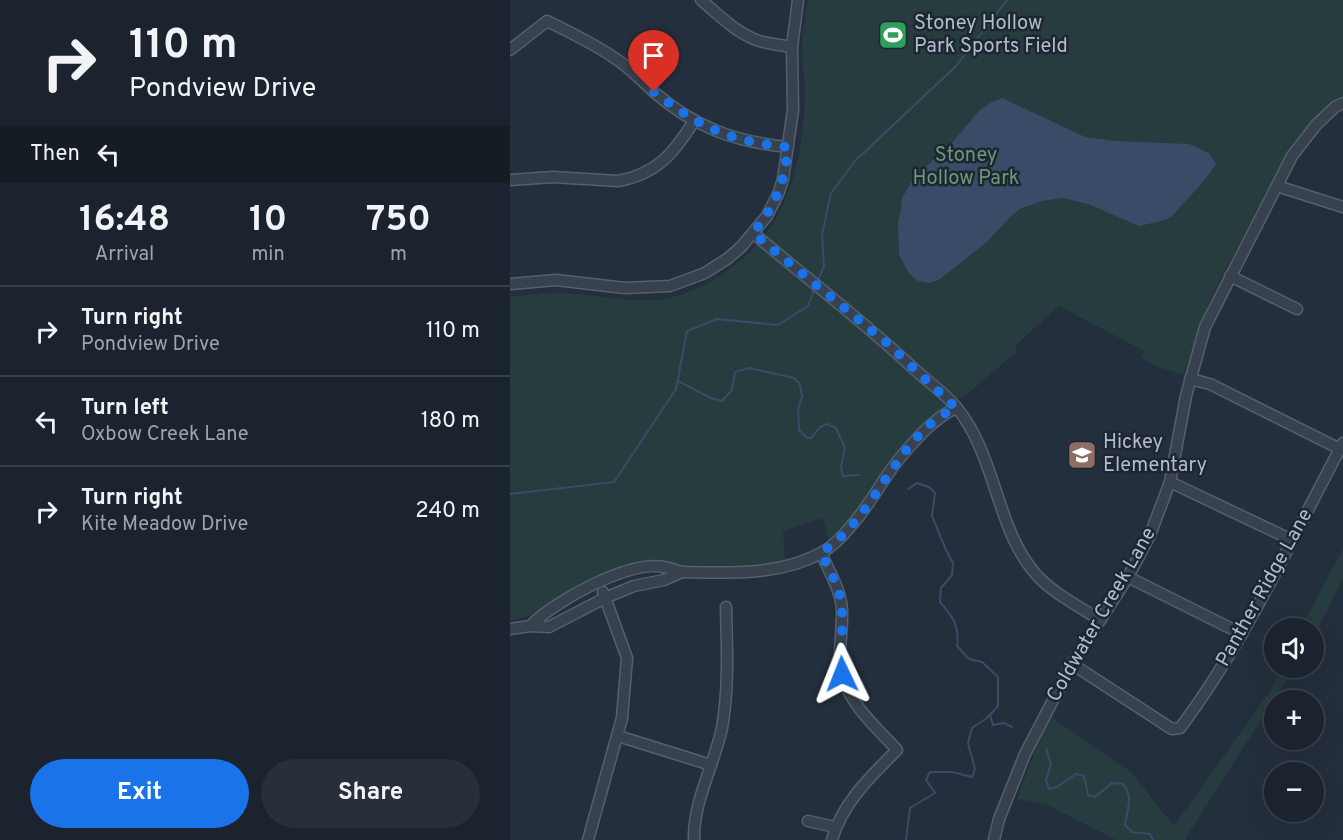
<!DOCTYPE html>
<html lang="en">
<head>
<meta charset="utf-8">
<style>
	body { margin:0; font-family:Overpass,sans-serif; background:#282f3a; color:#f1f3f6; height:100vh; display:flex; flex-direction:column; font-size:22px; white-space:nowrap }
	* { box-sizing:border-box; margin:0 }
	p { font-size:20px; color:#a0a4aa }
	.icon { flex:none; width:33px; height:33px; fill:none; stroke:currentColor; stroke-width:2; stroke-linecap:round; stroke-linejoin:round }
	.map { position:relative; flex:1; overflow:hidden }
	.drawer { display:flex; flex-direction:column; background:#1b232e; width:510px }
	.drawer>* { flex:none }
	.banner { background:#1b232e; color:#f1f3f6; overflow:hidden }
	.tools { position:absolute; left:754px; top:618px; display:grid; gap:12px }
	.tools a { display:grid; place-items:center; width:60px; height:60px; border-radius:50%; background:#1b232e; box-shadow:0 6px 24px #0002,0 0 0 2px #39404a; font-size:30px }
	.pin { position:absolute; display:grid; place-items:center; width:51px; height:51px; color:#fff; margin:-62px -26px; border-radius:50% 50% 50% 0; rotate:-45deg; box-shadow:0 0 6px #0007 }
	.pin .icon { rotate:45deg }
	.me { position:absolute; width:66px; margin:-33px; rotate:358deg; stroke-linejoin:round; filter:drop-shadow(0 0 4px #0008) }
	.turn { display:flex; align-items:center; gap:21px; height:126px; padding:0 30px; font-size:27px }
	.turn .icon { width:78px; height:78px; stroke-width:2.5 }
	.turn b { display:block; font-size:42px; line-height:51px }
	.then { display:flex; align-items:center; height:57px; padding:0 30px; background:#0003; gap:12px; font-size:22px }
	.eta { display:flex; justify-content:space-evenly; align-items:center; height:102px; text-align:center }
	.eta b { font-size:36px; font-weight:700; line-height:42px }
	.cta { display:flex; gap:12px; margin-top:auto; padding:12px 30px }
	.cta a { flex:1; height:69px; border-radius:36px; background:#1a73e8; color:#fff; font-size:24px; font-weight:700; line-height:69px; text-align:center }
	.cta a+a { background:#282f3a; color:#f1f3f6 }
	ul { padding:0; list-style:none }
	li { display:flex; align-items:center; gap:18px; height:90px; padding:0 30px; border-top:2px solid #39404a }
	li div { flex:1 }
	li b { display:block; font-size:22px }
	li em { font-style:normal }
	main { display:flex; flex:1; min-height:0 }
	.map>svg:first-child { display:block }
</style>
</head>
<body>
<main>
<section class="drawer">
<div class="banner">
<div class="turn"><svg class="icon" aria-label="right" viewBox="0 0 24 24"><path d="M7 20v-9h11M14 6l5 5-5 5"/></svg><div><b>110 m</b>Pondview Drive</div></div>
<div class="then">Then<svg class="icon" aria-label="left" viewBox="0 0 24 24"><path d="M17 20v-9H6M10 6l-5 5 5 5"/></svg></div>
</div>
<div class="eta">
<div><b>16:48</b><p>Arrival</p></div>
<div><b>10</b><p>min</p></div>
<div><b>750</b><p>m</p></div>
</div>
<ul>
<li><svg class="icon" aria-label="right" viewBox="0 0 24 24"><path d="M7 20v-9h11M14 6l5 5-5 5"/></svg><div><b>Turn right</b><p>Pondview Drive</p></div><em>110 m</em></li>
<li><svg class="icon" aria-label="left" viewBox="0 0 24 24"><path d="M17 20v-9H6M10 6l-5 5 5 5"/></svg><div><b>Turn left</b><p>Oxbow Creek Lane</p></div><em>180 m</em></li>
<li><svg class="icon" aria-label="right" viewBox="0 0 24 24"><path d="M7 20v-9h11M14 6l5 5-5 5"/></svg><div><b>Turn right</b><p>Kite Meadow Drive</p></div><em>240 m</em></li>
</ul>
<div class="cta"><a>Exit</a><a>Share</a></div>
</section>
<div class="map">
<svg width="833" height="840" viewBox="0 0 833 840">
	<rect width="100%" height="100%" fill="#242f3e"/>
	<g fill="#263c3f">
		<path d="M298 0H833V96L801 121 779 149 702 295 675 371 672 374 651 368 631 358 634 351 549 306 506 345V352L461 391 432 409 404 435 382 460 342 517 319 540 313 518 273 531 275 563 228 573 154 563 129 565 32 612 0 621V297C18 295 36 292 55 293 89 295 125 305 159 298 186 292 210 278 231 260 280 220 293 157 295 95 295 79 292 62 292 45 293 30 295 15 298 0Z"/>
		<path d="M833 549V579L804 636V628H791Z"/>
		<path d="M772 668H784L675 839 676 840H606L536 804 507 799 526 748 541 717 621 772 664 826 762 688Z"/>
	</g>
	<path fill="#394c67" d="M492 98 575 137 605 141 679 144 699 153 706 164 693 182 661 217 651 221 629 226 578 204 553 198 531 201 510 209 501 216 477 242 430 279 420 283 408 281 399 274 389 254 388 221 391 209 392 198 404 177 439 146 470 110 480 103Z"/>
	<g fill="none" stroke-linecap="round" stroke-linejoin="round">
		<g stroke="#394c67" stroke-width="2">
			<path d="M307 283 314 266 312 234 321 193 345 161 446 66 497 0"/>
			<path d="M168 381 201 398 212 401 222 390 225 372 239 368 284 378 290 384 292 396 288 410 289 430 297 438H301L310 427 317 424 326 428 335 448 331 467 333 476 349 475"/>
			<path d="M0 494 104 482 166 389 177 331 207 319 268 325 298 306 305 288"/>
			<path d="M480 715 483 725 494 723 502 727"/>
			<path d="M536 749 541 764 536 781 539 789 547 787 566 774 574 776 578 795 585 797 602 783 613 784C624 796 617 810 615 825L622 832 640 834 643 840"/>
			<path d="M396 840 400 808 425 793 416 780 420 772H442L462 777 465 769 458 743 462 728 477 718 488 706V677L472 662 459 659 447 646C450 627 442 615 430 602L431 588 442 575 443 563 436 550 422 516 425 493 419 487 407 483 398 489"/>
		</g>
		<g stroke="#565f6c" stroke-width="13">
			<g id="minor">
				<path d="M191 0C209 15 226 33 249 41 260 44 271 45 282 47"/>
				<path d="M0 50 37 21C61 33 85 44 106 59 120 68 131 80 144 92 184 127 225 142 278 147"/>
				<path d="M0 180 43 177 108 181C147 174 164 153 184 121"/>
				<path d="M767 186 833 207"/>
				<path d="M243 233C296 278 352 320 403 368 417 381 435 393 447 408 486 456 486 527 524 572 539 591 570 607 590 620"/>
				<path d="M720 276 787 309"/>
				<path d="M0 284 46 280 115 288 160 286 195 273 217 259 231 247 257 216 269 192 273 179 283 110 282 47 288 0"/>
				<path d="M680 379 700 384 830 449"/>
				<path d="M660 482 782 540"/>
				<path d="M311 553C319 571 331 590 332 610 333 632 327 654 332 675 340 705 367 728 387 750 361 776 332 803 322 840"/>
				<path d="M172 572C218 573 269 576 311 553 322 547 333 536 341 526 360 505 372 480 389 459 405 440 424 418 446 408"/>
				<path d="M618 577 732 634"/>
				<path d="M0 629 20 626 39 627 95 598 124 586 154 580 172 572C166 571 160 568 154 567 118 560 45 601 20 626"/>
				<path d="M562 664 662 729 670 728C736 640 781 540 833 443"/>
				<path d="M108 736 201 765"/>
				<path d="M298 821 325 827"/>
				<path d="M78 840 112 718 117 658 93 592"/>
				<path d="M184 840C183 802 204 765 212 728 219 688 217 647 216 607"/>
				<path d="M484 840 489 819 515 754 562 664 618 577 640 535 660 482 676 396 695 327 782 156 806 125 825 107 833 103"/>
			</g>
		</g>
		<use href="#minor" stroke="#38414e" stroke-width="10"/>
	</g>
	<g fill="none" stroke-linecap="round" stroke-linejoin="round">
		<path stroke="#1a73e8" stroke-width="10" stroke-dasharray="0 18" d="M144 92C190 127 220 142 278 147 274 184 266 205 243 233L378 344 446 408C397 430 376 487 342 525 333 536 322 545 311 553 317 566 325 579 329 593 336 619 329 647 332 674"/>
	</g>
	<defs>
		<g id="stadium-square" transform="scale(1.5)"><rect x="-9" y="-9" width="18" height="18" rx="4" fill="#2e9e5b" stroke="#1d2633"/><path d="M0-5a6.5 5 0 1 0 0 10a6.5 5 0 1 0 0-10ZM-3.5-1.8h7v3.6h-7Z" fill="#fff"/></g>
		<g id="school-square" transform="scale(1.5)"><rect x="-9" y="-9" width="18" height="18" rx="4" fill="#8d6e63" stroke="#1d2633"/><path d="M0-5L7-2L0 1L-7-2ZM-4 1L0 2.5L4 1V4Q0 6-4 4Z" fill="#fff"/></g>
	</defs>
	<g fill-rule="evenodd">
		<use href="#stadium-square" x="383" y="35"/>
		<use href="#school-square" x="572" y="455"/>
	</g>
	<g text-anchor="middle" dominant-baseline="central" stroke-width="5" stroke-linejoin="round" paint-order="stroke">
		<g font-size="20" fill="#b4bcc9" stroke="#1d2633" text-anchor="start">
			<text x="404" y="24">Stoney Hollow<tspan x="404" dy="23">Park Sports Field</tspan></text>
			<text x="593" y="443">Hickey<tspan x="593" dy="23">Elementary</tspan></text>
		</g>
		<g font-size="20" fill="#6b9a76" stroke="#1d2633">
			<text x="456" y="156">Stoney<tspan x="456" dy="23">Hollow Park</tspan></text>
		</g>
		<g font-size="20" fill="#b4bcc9" stroke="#1d2633">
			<text transform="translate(755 588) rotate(-61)">Panther Ridge Lane</text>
			<text transform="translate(592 615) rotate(-60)">Coldwater Creek Lane</text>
		</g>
	</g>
</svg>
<div class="tools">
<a><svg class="icon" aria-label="sound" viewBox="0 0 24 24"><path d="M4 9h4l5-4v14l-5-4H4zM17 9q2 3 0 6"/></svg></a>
<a>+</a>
<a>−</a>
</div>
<div class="pin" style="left:144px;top:92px;background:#d93025"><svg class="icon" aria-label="arrive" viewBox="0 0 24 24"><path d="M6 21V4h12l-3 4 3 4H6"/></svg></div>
<svg class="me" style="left:332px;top:674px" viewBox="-20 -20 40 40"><path d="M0-17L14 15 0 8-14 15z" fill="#1a73e8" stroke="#fff" stroke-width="4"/></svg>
</div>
</main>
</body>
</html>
